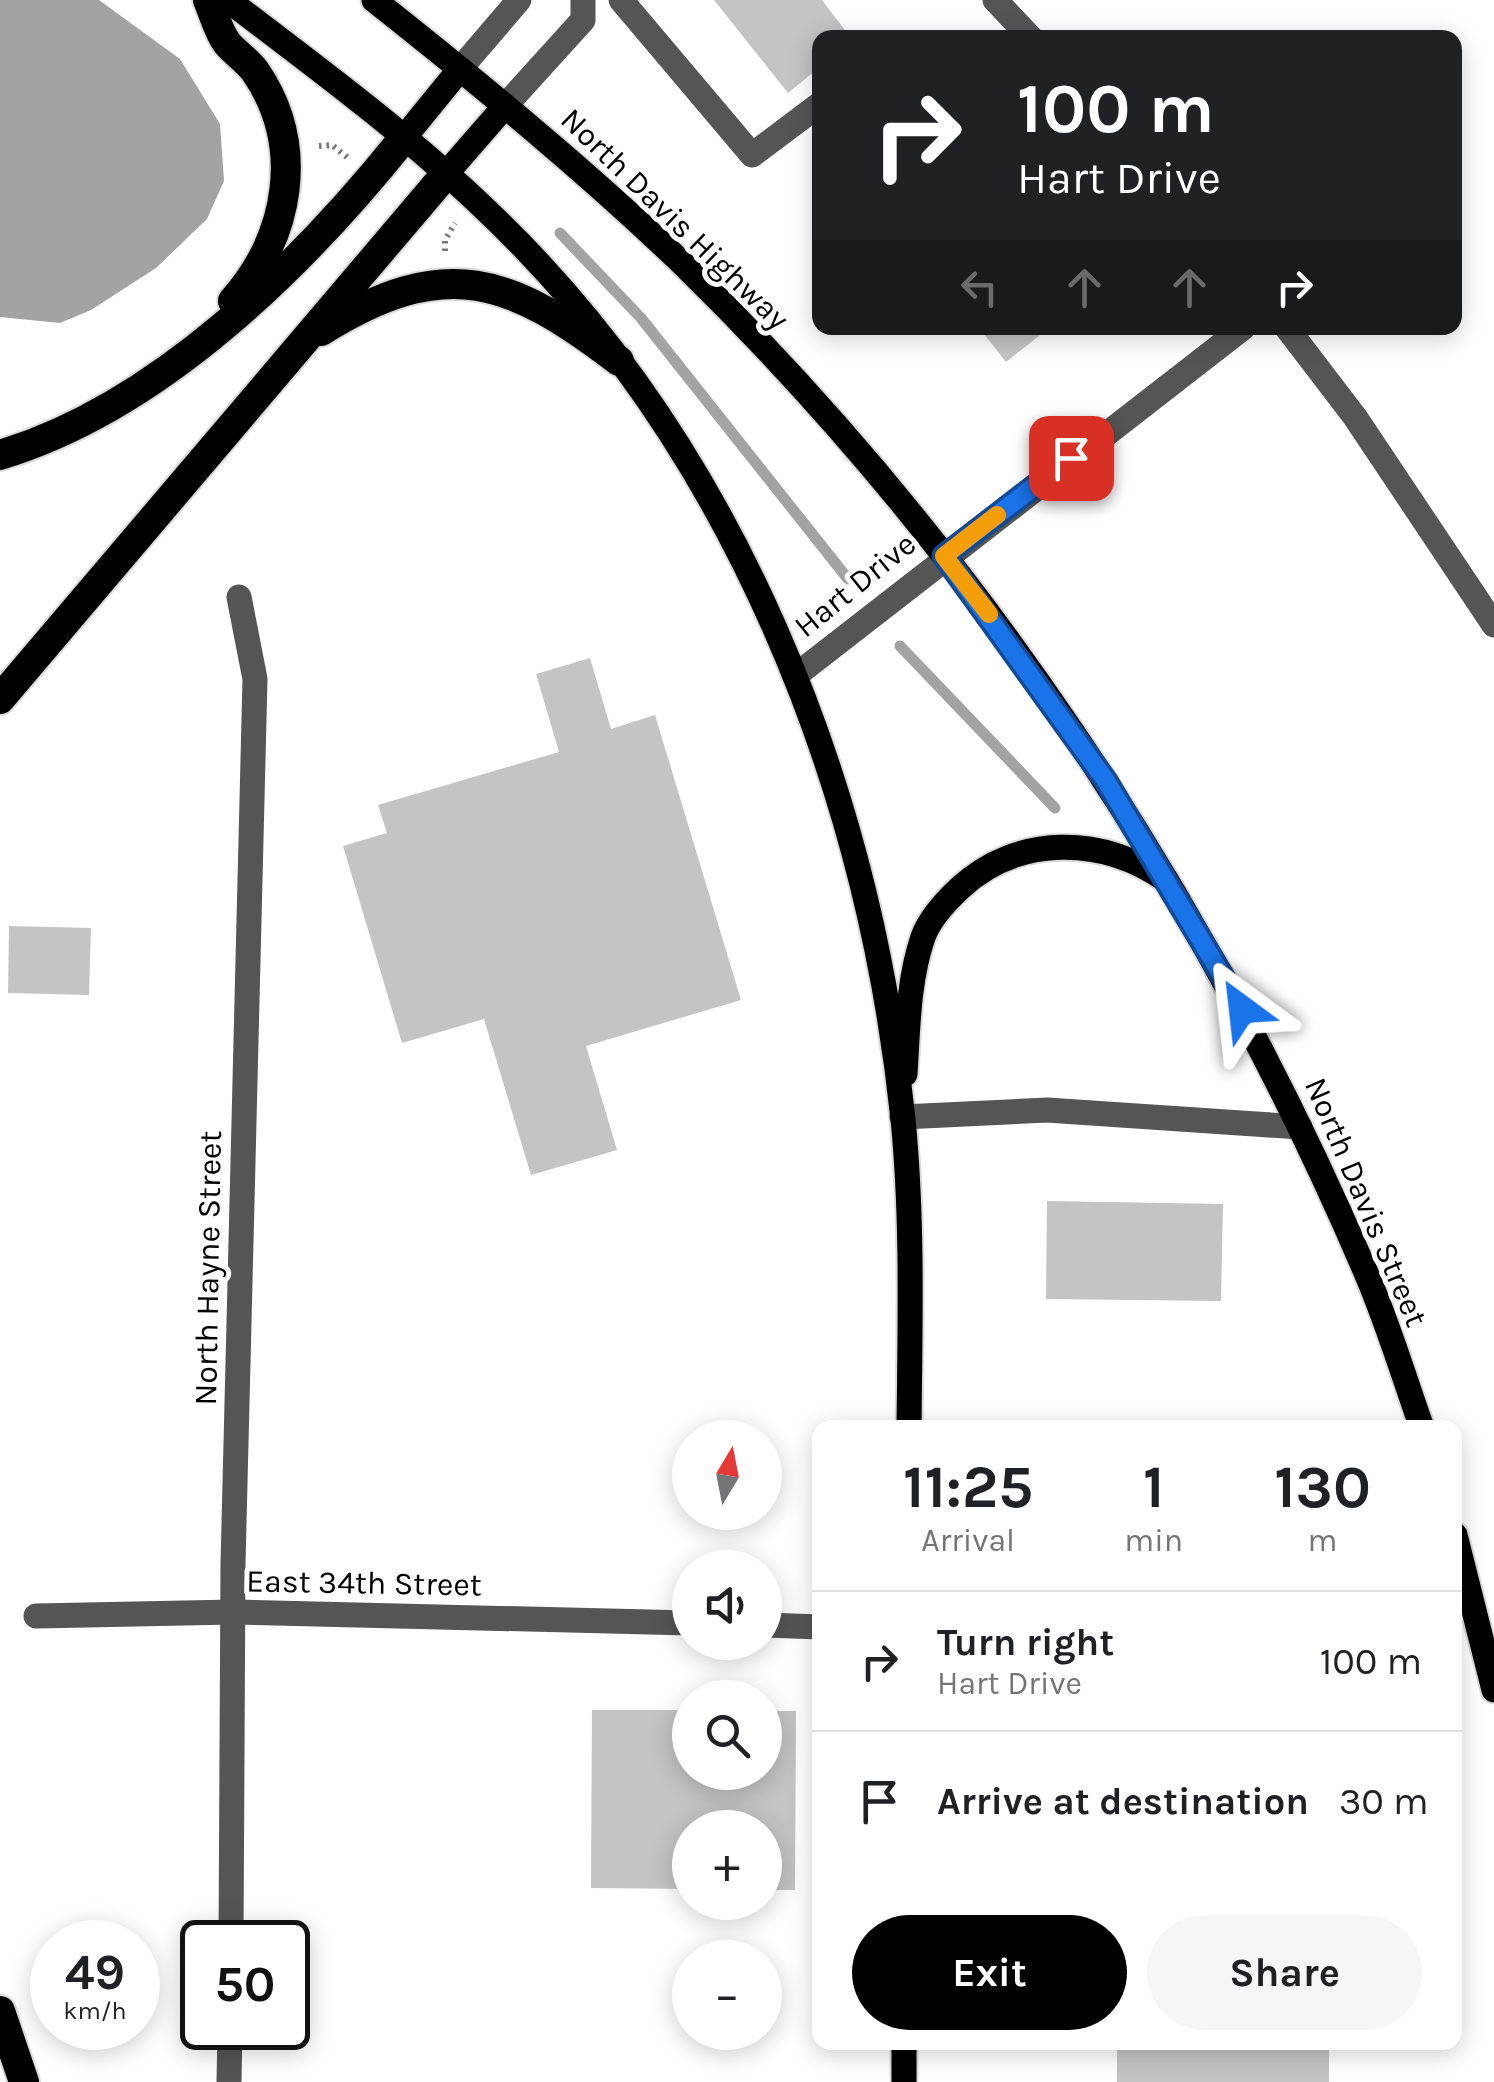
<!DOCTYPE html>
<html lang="en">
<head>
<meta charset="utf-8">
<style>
	body { margin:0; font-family:Karla,sans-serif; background:#f6f6f6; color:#202124; height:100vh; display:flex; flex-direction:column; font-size:38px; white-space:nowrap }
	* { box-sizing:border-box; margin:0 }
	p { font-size:32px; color:#757577 }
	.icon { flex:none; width:55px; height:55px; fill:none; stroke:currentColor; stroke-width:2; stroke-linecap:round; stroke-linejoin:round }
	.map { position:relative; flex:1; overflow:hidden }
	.side { position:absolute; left:812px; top:1420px; width:650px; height:630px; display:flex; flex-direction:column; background:#fff; border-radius:20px; box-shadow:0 5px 25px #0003 }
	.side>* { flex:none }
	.hud { position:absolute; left:812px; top:30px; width:650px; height:305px; border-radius:20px; box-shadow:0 5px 25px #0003; background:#202124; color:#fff; overflow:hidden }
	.needle { width:65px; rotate:10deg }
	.buttons { position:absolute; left:672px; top:1420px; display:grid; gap:20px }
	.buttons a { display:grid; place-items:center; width:110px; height:110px; border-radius:50%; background:#fff; box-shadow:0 5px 25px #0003; font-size:50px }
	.speed { position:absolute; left:30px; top:1920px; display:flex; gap:20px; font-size:50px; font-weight:700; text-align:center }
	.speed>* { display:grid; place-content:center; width:130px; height:130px; border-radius:50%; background:#fff; box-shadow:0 5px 25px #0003; line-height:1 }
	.speed small { font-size:25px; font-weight:400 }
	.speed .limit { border:5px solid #111; border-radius:15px; background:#fff; color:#111 }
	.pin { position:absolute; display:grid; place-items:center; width:85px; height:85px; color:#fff; margin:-42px; border-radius:20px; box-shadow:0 5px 15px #0006 }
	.me { position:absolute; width:110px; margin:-55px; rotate:330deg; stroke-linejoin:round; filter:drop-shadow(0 0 8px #0008) }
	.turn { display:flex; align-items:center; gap:35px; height:210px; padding:0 40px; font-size:45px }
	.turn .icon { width:130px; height:130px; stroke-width:2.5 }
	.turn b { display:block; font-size:70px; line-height:85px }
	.lanes { display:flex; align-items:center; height:95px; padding:0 40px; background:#0003; justify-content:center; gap:50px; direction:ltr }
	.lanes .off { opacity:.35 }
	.eta { display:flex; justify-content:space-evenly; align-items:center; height:170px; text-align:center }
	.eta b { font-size:60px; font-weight:700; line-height:70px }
	.button { display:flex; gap:20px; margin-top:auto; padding:20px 40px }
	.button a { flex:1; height:115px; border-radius:60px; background:#000; color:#fff; font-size:40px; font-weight:700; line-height:115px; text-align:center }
	.button a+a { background:#f6f6f6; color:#202124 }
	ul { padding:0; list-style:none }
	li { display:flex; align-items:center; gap:30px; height:140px; padding:0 40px; border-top:2px solid #e0e0e0 }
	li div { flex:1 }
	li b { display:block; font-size:38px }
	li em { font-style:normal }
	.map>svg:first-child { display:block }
</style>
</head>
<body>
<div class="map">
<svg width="1494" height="2082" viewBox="0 0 1494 2082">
	<rect width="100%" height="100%" fill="#fff"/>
	<path fill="#a3a3a3" d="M0 0H99L180 59 220 124 224 181 207 219 156 268 91 310 60 323 0 317Z"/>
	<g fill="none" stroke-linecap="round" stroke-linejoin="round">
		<g stroke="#a3a3a3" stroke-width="11">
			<path d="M560 233 641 318 848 579"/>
			<path d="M900 646 1055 808"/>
		</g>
	</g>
	<g fill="#c4c4c4">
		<path d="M714 0H822L851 38H820V67L788 93Z"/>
		<path d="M979 328H1049L1006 362Z"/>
		<path d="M590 658 611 729 655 715 741 1000 586 1046 617 1150 531 1175 484 1019 402 1043 343 846 387 833 378 805 559 752 536 674Z"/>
		<path d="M9 926 91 928 89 995 8 993Z"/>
		<path d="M1047 1201 1223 1204 1221 1301 1046 1299Z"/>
		<path d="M592 1710H690V1772H765V1711H796L795 1890H765V1828H690V1889L591 1888Z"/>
		<rect x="1117" y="2042" width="212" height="40"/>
	</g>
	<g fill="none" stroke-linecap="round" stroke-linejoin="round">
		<g stroke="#dbdbdb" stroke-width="29">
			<g id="major">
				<path d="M228 0C316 67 407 134 487 211 734 445 868 785 903 1119 913 1221 910 1325 909 1428"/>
				<path d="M374 0C480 84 585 170 683 264 977 551 1206 898 1367 1275 1388 1324 1404 1377 1422 1428"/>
				<path d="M403 139 460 69"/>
				<path d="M445 175 505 106"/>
				<path d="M905 1074C908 1028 908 981 923 937 930 918 946 901 960 888 1018 834 1103 836 1166 880"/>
				<path d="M1455 1535 1494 1690"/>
				<path d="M904 2082V2042"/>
			</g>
		</g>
		<g stroke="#dbdbdb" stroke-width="34">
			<g id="highway">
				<path d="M208 0C214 14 218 31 227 43 235 53 247 60 255 71 306 145 290 236 233 301"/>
				<path d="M321 331C446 253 510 278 619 361"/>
				<path d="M0 455C159 407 301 266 403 139"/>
				<path d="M0 699 445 175"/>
				<path d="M0 2011 24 2082"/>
			</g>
		</g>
		<g stroke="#777" stroke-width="6" stroke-dasharray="2.5 5" stroke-linecap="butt">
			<path d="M319 146 332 145 348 158"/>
			<path d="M445 251V240L455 223"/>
		</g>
		<g stroke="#555" stroke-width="25">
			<path d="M621 0 752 155 820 104"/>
			<path d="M995 0 1031 38"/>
			<path d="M460 69 519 0"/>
			<path d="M505 106 583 20V0"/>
			<path d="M1287 328 1355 417 1494 625"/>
			<path d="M795 676 1243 328"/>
			<path d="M902 1117 1047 1110 1300 1127"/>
			<path d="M36 1616 234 1612 690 1623"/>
			<path d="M765 1625 820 1627"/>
			<path d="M231 1942 233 1564 255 679 239 597"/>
			<path d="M229 2082 230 2028"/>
		</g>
		<use href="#major" stroke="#000" stroke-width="25"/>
		<use href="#highway" stroke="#000" stroke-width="30"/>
	</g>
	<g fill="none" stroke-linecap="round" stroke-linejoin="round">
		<g stroke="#114b97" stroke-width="25">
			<path id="route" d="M1071 458 944 556 1106 781 1242 1009"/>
		</g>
		<use href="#route" stroke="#1a73e8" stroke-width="18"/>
		<path stroke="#f59e0b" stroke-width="18" d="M989 614 944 556 997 515"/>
	</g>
	<g text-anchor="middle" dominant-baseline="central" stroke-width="10" stroke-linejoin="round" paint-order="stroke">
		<g font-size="32" fill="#000" stroke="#fff">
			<text transform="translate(675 219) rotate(44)">North Davis Highway</text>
			<text transform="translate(855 585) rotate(-39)">Hart Drive</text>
			<text transform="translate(1366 1202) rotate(67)">North Davis Street</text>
			<text transform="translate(208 1268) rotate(-89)">North Hayne Street</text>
			<text transform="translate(364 1583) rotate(1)">East 34th Street</text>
		</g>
	</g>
</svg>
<div class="buttons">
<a><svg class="needle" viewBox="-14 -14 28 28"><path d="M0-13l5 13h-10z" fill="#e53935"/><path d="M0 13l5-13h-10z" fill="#757577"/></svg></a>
<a><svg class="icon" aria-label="sound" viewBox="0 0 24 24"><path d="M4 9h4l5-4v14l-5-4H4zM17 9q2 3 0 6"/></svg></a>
<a><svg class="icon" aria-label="search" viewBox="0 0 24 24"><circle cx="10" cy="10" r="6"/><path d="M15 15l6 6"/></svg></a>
<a>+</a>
<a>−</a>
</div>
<div class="speed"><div>49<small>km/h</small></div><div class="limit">50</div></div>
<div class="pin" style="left:1071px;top:458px;background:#d93025"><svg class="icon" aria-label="arrive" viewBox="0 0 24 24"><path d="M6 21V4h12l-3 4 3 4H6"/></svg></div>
<svg class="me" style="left:1242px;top:1009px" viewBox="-20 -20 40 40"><path d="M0-17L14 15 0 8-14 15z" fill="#1a73e8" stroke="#fff" stroke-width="4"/></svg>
<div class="hud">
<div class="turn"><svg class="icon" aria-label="right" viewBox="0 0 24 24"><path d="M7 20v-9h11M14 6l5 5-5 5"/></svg><div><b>100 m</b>Hart Drive</div></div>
<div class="lanes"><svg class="icon off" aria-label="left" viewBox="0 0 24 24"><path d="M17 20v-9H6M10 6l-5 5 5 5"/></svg><svg class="icon off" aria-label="ahead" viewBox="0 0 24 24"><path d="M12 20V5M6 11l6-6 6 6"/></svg><svg class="icon off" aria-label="ahead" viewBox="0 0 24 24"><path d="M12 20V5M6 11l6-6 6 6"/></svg><svg class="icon" aria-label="right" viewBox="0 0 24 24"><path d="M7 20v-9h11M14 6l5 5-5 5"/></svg></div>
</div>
<section class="side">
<div class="eta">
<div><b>11:25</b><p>Arrival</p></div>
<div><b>1</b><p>min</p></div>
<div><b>130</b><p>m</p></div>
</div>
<ul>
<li><svg class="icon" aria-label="right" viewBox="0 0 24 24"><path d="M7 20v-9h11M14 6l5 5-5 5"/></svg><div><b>Turn right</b><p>Hart Drive</p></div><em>100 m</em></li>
<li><svg class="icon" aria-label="arrive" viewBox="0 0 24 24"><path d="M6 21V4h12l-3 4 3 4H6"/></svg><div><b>Arrive at destination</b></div><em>30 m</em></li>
</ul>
<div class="button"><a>Exit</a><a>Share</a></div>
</section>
</div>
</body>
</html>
